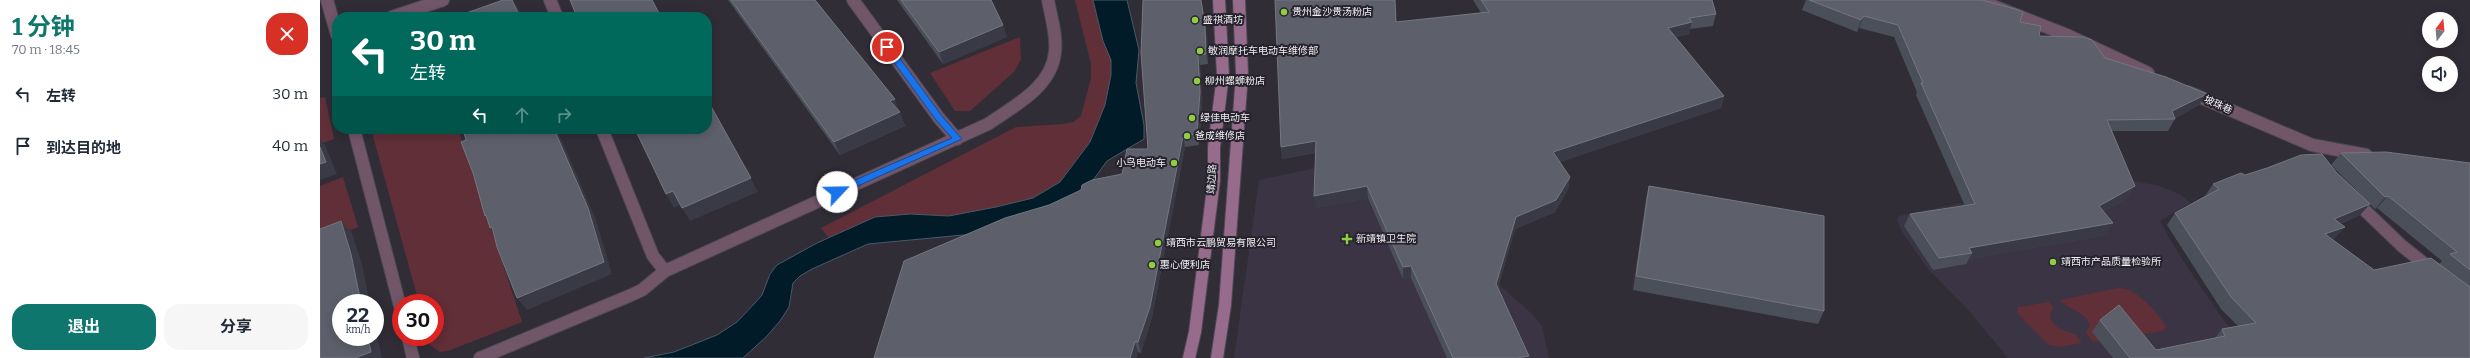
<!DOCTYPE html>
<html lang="zh">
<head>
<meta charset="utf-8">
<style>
	body { margin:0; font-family:Bitter,"Noto Sans SC",serif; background:#f6f6f7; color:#1f2937; height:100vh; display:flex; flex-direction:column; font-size:15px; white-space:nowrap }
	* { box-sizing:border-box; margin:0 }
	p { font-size:13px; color:#747a83 }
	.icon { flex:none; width:22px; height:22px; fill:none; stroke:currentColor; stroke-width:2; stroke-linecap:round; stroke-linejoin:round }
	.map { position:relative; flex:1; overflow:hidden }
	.side { display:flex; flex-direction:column; background:#fff; width:320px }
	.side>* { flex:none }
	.guide { position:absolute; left:12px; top:12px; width:380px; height:122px; border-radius:16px; box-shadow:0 2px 10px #0003; background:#00695c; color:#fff; overflow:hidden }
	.needle { width:26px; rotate:16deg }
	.fabs { position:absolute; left:2102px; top:12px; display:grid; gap:8px }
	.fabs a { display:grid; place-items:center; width:36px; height:36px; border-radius:50%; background:#fff; box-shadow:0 2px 10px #0003; font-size:20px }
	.speed { position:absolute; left:12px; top:294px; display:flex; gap:8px; font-size:20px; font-weight:700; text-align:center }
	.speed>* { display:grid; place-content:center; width:52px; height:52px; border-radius:50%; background:#fff; box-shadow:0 2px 10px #0003; line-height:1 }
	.speed small { font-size:10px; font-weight:400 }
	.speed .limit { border:6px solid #d22; background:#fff; color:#111 }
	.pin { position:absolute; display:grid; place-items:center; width:34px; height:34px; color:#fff; margin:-17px; border:2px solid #fff; border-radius:50%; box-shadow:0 1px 4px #0007 }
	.me { position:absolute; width:44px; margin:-22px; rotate:66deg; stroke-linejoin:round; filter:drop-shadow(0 0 3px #0008) }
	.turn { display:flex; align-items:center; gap:14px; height:84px; padding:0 12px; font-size:18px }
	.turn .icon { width:52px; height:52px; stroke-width:2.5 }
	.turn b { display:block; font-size:28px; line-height:34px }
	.lanes { display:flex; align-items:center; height:38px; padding:0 12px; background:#0003; justify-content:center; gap:20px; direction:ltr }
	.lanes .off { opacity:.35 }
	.round { display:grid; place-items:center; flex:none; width:42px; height:42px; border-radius:16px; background:#f6f6f7 }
	.head { display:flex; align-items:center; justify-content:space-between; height:68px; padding:0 12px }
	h1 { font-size:24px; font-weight:700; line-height:30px; color:#0f766e }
	.primary-button { display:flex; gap:8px; margin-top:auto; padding:8px 12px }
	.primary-button a { flex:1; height:46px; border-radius:16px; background:#0f766e; color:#fff; font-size:16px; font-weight:700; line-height:46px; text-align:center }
	.primary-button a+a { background:#f6f6f7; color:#1f2937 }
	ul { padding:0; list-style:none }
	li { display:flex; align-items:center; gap:12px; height:52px; padding:0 12px }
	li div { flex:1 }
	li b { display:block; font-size:15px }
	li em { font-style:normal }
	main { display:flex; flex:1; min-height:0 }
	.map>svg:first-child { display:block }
</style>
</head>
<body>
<main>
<section class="side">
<div class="head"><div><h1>1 分钟</h1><p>70 m · 18:45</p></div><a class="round" style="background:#d93025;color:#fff"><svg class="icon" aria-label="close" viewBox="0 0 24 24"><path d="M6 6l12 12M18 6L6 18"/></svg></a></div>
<ul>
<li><svg class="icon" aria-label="left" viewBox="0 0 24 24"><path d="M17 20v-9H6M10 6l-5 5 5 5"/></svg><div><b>左转</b></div><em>30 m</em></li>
<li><svg class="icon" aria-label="arrive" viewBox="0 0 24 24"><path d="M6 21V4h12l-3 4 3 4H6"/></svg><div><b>到达目的地</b></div><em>40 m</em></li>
</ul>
<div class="primary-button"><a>退出</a><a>分享</a></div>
</section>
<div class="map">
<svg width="2150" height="358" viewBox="0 0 2150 358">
	<rect width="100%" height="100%" fill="#312d37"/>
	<g fill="#3a3444">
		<path d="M1071 152 1170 277 1211 313 1222 326 1229 358H914L939 180Z"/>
		<path d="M1812 181 1837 185 1859 194 1871 203 1840 221 1858 253 1902 318 1937 358H1688L1651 313 1609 270 1582 232 1577 220 1579 216 1637 204Z"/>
	</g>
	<g fill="#602f38">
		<path d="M755 0H773L783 41 791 60V75L785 105 770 142 740 182 713 198 676 207 629 216 590 214 555 217 509 238 501 228 696 127 743 124 753 122 761 116 771 78V64Z"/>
		<path d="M700 37 701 59 695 71 650 111H635L610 73Z"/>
		<path d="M5 97 14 139 0 144V98Z"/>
		<path d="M51 129H138L202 322 128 351 120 352 110 345 108 337H115V303H99Z"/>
		<path d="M23 177 38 227 0 242V186Z"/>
		<path d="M1798 288C1802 288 1807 289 1811 291 1820 295 1844 318 1846 328L1842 331 1773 342 1766 333 1770 325C1764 310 1750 311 1740 300Z"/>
		<path d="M1729 302 1734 308 1730 314C1732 330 1745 329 1756 335 1758 337 1760 341 1762 343L1740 347 1729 345 1698 314V307Z"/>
	</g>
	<path fill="#011b28" stroke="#495a66" d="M773 0H807L819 50 816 83 824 125V139L787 161 760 198 654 234 548 244 492 269 480 276 473 283 469 307 460 321 447 336 423 358H324L354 352 397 335 417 322 435 303 442 295 450 274 457 265 497 243 555 217 590 214 629 216 676 207 713 198 740 182 770 142 785 105 791 75V60L783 41Z"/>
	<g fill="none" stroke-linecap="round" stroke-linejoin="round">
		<g stroke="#4c4852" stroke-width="14">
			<g id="minor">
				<path d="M7 0 17 35"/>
				<path d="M230 0 237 17"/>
				<path d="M533 0 619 118 637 139"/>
				<path d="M72 17 123 0"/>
				<path d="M34 129 81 310"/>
				<path d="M282 129 333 256 345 271"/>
				<path d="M2033 199 2082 246 2111 269"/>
				<path d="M88 337 93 358"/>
				<path d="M160 358 309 296 322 290 345 271 668 124C694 106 732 87 735 52 737 35 731 17 728 0"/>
			</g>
		</g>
		<g stroke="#4c4852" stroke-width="14">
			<g id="tertiary">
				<path d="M1658 0 1747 35 1828 73"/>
				<path d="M1868 92 1992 145 2046 155"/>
			</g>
		</g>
		<g stroke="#4c4852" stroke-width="14">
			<g id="secondary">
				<path d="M869 358 875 332 894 180V147L903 75 899 0"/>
				<path d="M897 358 905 305 922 74 919 0"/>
			</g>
		</g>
		<use href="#minor" stroke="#71566a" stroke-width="12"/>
		<use href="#tertiary" stroke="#71566a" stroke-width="12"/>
		<use href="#secondary" stroke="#966b8b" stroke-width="12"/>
	</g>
	<g fill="#4b4f5a" fill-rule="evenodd">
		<path d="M408 0H495L580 113 585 126 520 155Z"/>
		<path d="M577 0H671L687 37 623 64Z"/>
		<path d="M955 0H1075L1076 22 1161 13 1153 0H1392L1396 14 1393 26 1370 29 1369 34 1356 37 1404 96 1401 108 1240 162 1250 177 1248 189 1235 212 1195 229 1178 287 1209 356 1208 358H1127L1091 278 1083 279 1048 198 995 208V153L962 159Z"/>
		<path d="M1486 0H1662L1700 22 1719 36 1785 58 1887 94 1879 105 1855 118V119L1848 131H1792L1808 198 1783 212 1793 223 1785 235 1649 259 1646 264 1613 270 1584 226 1590 214 1645 206 1596 95 1597 92 1574 37 1539 28 1537 32 1482 10Z"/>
		<path d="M887 36 888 64 880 65 882 103 879 145 865 147 832 317 821 353 818 352 816 358H554L729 205 802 174 828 149Z"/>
		<path d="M2021 153 2150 163V358H1793L1772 332 1780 320 1836 350 1895 338 1902 329 1918 326 1901 309 1847 225 1855 213 1885 196 1893 184 1925 175 2016 172 2041 195 2011 165ZM2050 204 2055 209 2057 208 2122 261 2119 264 2054 270 2012 239H2014L2020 224 2040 215Z"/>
		<path d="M1329 186 1504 311 1498 324 1313 290 1326 199Z"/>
	</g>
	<g fill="#393a45">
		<path d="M192 0 199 9 202 17H200Z"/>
		<path d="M1544 16 1539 28 1537 32 1541 20Z"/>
		<path d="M1372 22 1369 34 1346 40 1348 28Z"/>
		<path d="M683 25 687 37 623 64 619 52Z"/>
		<path d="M885 26 887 36 888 64 886 54Z"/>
		<path d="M878 55 880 65 882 103 879 145 877 134Z"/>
		<path d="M1887 94 1879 105 1852 119V111Z"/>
		<path d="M1404 96 1401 108 1231 165 1233 152Z"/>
		<path d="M387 99 438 192 370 221 362 208Z"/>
		<path d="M575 99 585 126 520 155 514 142 570 101Z"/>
		<path d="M234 129H236L243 143 276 220 292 274 207 310 197 298Z"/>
		<path d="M313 129H317L320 134 317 135Z"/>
		<path d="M863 136 865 147 832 317 821 353 818 342Z"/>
		<path d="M0 139 5 145 17 174 0 180Z"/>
		<path d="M996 141 997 153 962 159 961 147Z"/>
		<path d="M1250 177 1248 189 1235 212 1195 229 1175 296 1176 284 1196 217Z"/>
		<path d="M1047 186 1048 198 995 208 994 196Z"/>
		<path d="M1815 186 1808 198 1772 218 1779 206Z"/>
		<path d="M353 191 362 204 354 208 346 194Z"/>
		<path d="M2068 196 2057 208 2055 209 2065 197Z"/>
		<path d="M2050 204 2040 215 2004 230 2014 219Z"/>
		<path d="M21 221 32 233 42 265 50 303H41Z"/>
		<path d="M1793 223 1785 235 1649 259 1652 253 1649 248Z"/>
		<path d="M172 227 180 240 170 228Z"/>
		<path d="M2025 227 2014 239 1995 246 2005 234Z"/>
		<path d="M1091 266V278L1083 279V267Z"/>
		<path d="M55 326 62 358H35L48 337H55Z"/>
		<path d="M815 342 818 352 816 358H810Z"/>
		<path d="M1209 356 1208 358H1197Z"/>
	</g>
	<g fill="#5d606a" stroke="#747680">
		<path d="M183 0H192L200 17H135Z"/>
		<path d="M250 0H332L341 17H257Z"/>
		<path d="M411 0H495L575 99 570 101 580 112 514 142Z"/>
		<path d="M581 0H671L672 2 683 25 619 52Z"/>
		<path d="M823 0H881L885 26 886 54 878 55 880 92 877 134 863 136 830 307 818 342H815L810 358H554L584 261 685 218 729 205 761 190 762 185 772 180 802 174 807 149H828L821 53Z"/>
		<path d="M955 0H1075L1076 22 1169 12 1161 0H1392L1396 14 1369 18 1372 22 1348 28 1404 96 1233 152 1250 177 1236 200 1196 217 1176 284 1209 356 1197 358H1133L1091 266 1083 267 1047 186 994 196 996 141 961 147Z"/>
		<path d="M1489 0H1662L1695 9 1703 12 1700 22 1721 26 1719 36 1764 37 1772 40 1785 58 1846 77 1887 94 1852 111 1855 119 1787 120 1815 186 1779 206 1793 223 1649 248 1652 253 1619 258 1590 214 1655 204 1601 83H1603L1578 25 1544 16 1541 20Z"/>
		<path d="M387 99 431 178 362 208 353 191 346 194 315 129H387Z"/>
		<path d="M143 129H234L268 208 284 262 197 298 177 247 172 227 170 228 166 215 165 216 153 173 141 142 146 140Z"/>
		<path d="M0 147 6 162 0 164Z"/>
		<path d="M2066 152 2150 163V270L2130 254 2137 252 2068 196 2065 197 2021 153Z"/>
		<path d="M2002 154 2016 172 2050 204 2014 219 2025 227 2005 234 2054 270 2111 258 2150 287V358H1810L1780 320 1799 305 1836 350 1905 336 1902 329 1936 323 1911 297 1855 213 1899 189 1893 184 1921 173 1925 175 1947 168 1981 155Z"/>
		<path d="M1329 186 1504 216V311L1316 276Z"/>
		<path d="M21 221 31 254 41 303H21V337H48L51 352 35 358H0V229Z"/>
	</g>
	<path fill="#1a73e8" stroke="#114b97" d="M564 45H570L622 116 642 139 520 194H514V189L632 138 616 120 564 49Z"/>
	<g fill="#8fcd42" stroke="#27232d" stroke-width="1.5">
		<circle cx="964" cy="12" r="4"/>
		<circle cx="875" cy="20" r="4"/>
		<circle cx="880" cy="51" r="4"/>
		<circle cx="877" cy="81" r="4"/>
		<circle cx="872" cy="118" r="4"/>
		<circle cx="867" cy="136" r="4"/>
		<circle cx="854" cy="163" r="4"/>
		<path d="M1025 233h4v4h4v4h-4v4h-4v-4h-4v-4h4z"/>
		<circle cx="838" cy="243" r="4"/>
		<circle cx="1733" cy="262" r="4"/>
		<circle cx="832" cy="265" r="4"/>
	</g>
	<g text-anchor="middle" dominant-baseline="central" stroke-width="4" stroke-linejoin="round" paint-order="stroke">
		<g font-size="10" fill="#f1eef5" stroke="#27232d" text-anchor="start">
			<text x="972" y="12">贵州金沙贵汤粉店</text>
			<text x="883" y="20">盛祺酒坊</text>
			<text x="888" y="51">敏润摩托车电动车维修部</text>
			<text x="885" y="81">柳州螺蛳粉店</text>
			<text x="880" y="118">绿佳电动车</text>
			<text x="875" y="136">爸成维修店</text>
			<text x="846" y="163" text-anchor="end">小鸟电动车</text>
			<text x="1036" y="239">新靖镇卫生院</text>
			<text x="846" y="243">靖西市云鹏贸易有限公司</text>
			<text x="1741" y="262">靖西市产品质量检验所</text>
			<text x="840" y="265">惠心便利店</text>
		</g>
		<g font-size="10" fill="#f1eef5" stroke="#27232d">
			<text transform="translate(1898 105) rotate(25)">坡珠巷</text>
			<text transform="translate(892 179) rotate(-86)">靖边路</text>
		</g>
	</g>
</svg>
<div class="fabs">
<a><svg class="needle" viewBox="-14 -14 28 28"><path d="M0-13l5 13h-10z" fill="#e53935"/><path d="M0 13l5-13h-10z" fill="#747a83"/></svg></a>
<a><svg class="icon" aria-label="sound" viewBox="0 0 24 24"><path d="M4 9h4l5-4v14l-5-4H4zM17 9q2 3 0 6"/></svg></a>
</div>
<div class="speed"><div>22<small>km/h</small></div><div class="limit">30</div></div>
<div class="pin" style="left:567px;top:47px;background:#d93025"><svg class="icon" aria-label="arrive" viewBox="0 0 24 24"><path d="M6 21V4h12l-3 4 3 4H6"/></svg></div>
<svg class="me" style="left:517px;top:192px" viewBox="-20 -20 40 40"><circle r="19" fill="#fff"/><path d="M0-13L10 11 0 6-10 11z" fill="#1a73e8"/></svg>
<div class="guide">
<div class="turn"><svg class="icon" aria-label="left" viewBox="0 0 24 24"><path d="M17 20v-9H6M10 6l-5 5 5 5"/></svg><div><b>30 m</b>左转</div></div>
<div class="lanes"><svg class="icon" aria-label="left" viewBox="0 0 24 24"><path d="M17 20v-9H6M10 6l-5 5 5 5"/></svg><svg class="icon off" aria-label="ahead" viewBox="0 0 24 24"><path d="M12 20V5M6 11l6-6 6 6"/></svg><svg class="icon off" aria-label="right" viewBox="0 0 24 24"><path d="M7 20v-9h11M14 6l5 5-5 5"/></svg></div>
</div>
</div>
</main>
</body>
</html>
